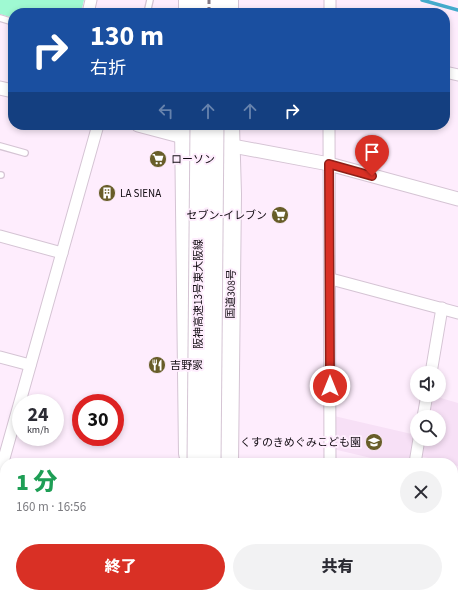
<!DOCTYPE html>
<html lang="ja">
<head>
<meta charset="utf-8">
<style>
	body { margin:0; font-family:"Source Sans 3","Noto Sans JP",sans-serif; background:#f2f2f3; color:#2b2b33; height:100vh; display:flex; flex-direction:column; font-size:15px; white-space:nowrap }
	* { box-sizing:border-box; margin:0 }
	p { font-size:13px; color:#7c7c81 }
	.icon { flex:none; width:22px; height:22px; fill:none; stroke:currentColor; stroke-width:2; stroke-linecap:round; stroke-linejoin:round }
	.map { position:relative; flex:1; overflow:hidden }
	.sheet { position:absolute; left:0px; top:458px; width:458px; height:140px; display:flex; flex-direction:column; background:#fff; border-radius:16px 16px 0 0; box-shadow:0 2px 6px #0003 }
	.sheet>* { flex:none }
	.guide { position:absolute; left:8px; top:8px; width:442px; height:122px; border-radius:16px; box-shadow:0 2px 6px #0003; background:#1a4fa0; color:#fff; overflow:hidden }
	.tools { position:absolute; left:410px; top:366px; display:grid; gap:8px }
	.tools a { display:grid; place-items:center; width:36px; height:36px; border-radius:50%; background:#fff; box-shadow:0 2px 6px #0003; font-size:20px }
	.speed { position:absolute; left:12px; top:394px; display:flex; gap:8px; font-size:20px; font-weight:700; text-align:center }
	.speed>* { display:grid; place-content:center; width:52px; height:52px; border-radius:50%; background:#fff; box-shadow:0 2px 6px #0003; line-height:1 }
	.speed small { font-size:10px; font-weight:400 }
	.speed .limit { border:6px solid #d22; background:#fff; color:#111 }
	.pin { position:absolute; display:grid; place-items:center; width:34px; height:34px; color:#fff; margin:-41px -17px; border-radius:50% 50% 50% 0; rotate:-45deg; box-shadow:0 0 4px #0007 }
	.pin .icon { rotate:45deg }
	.me { position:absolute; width:44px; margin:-22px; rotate:0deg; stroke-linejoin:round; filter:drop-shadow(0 0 3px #0008) }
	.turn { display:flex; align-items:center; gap:14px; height:84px; padding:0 16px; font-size:18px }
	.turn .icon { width:52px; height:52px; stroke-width:2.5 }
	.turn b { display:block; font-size:28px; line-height:34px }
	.lanes { display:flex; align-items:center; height:38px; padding:0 16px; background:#0003; justify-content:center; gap:20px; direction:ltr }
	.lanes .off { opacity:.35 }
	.round { display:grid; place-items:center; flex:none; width:42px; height:42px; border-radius:21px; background:#f2f2f3 }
	.head { display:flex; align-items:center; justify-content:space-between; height:68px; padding:0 16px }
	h1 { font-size:24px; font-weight:800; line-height:30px; color:#1e9e55 }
	.action { display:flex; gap:8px; margin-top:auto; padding:8px 16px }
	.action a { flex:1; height:46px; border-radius:24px; background:#d93025; color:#fff; font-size:16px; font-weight:800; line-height:46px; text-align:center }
	.action a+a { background:#f2f2f3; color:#2b2b33 }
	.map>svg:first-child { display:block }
</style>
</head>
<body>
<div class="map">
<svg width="458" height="598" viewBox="0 0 458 598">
	<rect width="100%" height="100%" fill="#feedfd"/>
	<g fill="#f7e0f6">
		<path d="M434 396 458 403V466L453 465V463L418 456 423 439H439V417H429Z"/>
		<path d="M334 416 416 435 409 463H392L333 449Z"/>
	</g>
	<path fill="#9ff9d2" d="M0 0H84L81 13H13V18L0 14Z"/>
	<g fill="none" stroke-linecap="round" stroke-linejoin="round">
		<path stroke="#45aacb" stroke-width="3.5" d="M422 0 458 10"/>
		<g stroke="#d5c4d4" stroke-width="8">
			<g id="service">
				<path d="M147 13 150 0"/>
				<path d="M0 18 13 22"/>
				<path d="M0 146 25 153"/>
				<path d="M0 175H1"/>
				<path d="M114 598 116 593"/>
			</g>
		</g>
		<g stroke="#d5c4d4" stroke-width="13">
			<g id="minor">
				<path d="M88 13 91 0"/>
				<path d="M330 13V0"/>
				<path d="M445 72 458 75"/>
				<path d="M329 125 330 463"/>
				<path d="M0 236 62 253"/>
				<path d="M331 279 458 313"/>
				<path d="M0 357 30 365"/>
				<path d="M431 373 442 308"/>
				<path d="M423 417 427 395"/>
				<path d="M415 463 419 439"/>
				<path d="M1 469 98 125"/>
				<path d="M406 598 408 593"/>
			</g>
		</g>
		<g stroke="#d5c4d4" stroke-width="15">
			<g id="tertiary">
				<path d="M0 88 13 91"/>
				<path d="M138 125 191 139"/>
				<path d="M222 144 329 164 458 199"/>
				<path d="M0 469 5 470"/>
				<path d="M453 583 458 584"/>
			</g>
		</g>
		<g stroke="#d5c4d4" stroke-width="20">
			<g id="trunk">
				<path d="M188 13V0"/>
				<path d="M229 13V0"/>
				<path d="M184 125 188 454"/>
				<path d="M229 463 232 194 230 125"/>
				<path d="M228 593V598"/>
			</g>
		</g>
		<g stroke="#d5c4d4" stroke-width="21">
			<g id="motorway">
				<path d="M200 13 201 0"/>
				<path d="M215 13V0"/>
				<path d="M196 598V593"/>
				<path d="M210 598V593"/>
			</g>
		</g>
		<use href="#service" stroke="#fff" stroke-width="5.5"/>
		<use href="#minor" stroke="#fff" stroke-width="11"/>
		<use href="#tertiary" stroke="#fff" stroke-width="13"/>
		<use href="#trunk" stroke="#fff" stroke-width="18"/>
		<use href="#motorway" stroke="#fff" stroke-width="19"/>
		<g stroke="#837883" stroke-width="3" stroke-dasharray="6 3" stroke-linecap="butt">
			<path d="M209 13V0"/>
			<path d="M199 463 204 125"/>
			<path d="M206 463 207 319"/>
			<path d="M196 598V593"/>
			<path d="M205 598V593"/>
		</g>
		<g stroke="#d5c4d4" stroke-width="21" stroke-linecap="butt">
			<g id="motorway-bridge">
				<path d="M197 463 200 125"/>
				<path d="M211 463 214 125"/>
			</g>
		</g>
		<use href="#motorway-bridge" stroke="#fff" stroke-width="19"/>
	</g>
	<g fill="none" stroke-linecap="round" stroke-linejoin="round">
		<g stroke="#8d1f18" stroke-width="10">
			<path id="route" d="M330 386 329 164 372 176"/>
		</g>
		<use href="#route" stroke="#d93025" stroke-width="7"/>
	</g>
	<defs>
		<g id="supermarket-disc" transform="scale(0.9)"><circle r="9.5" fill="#685d29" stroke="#feedfd"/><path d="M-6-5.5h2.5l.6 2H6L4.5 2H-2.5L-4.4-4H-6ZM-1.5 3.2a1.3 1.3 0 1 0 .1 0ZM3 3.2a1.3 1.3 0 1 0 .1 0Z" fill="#fff"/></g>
		<g id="building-disc" transform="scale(0.9)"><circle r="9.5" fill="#685d29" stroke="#feedfd"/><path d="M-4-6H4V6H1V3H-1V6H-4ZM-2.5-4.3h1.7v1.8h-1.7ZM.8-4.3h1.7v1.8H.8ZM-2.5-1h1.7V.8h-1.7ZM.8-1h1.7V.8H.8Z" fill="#fff"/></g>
		<g id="restaurant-disc" transform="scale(0.9)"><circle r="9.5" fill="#685d29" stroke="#feedfd"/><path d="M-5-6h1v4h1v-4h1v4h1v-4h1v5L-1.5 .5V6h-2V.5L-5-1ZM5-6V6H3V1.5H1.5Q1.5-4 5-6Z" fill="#fff"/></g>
		<g id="school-disc" transform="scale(0.9)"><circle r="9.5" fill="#685d29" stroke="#feedfd"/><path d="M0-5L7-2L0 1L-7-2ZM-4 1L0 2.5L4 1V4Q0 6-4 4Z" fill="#fff"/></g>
	</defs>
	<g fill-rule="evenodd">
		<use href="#supermarket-disc" x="158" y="159"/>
		<use href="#building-disc" x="107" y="193"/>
		<use href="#supermarket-disc" x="280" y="215"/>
		<use href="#restaurant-disc" x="157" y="365"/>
		<use href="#school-disc" x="374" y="442"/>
	</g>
	<g text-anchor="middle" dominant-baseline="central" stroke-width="4" stroke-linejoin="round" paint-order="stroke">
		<g font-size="11" fill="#110b11" stroke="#feedfd" text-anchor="start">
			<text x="171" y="159">ローソン</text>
			<text x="120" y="193">LA SIENA</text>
			<text x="267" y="215" text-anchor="end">セブン-イレブン</text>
			<text x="170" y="365">吉野家</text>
			<text x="361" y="442" text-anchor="end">くすのきめぐみこども園</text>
		</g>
		<g font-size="11" fill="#110b11" stroke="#feedfd">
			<text transform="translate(198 294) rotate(-90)">阪神高速13号東大阪線</text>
			<text transform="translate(231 294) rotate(-89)">国道308号</text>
		</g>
	</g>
</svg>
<div class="tools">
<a><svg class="icon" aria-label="sound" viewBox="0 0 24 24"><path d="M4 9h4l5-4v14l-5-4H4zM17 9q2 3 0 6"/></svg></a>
<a><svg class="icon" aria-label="search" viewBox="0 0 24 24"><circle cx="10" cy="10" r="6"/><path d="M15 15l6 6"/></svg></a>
</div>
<div class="speed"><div>24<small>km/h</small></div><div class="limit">30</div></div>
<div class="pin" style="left:372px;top:176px;background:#d93025"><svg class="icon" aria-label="arrive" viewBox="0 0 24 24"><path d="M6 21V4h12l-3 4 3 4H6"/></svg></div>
<svg class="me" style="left:330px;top:386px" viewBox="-20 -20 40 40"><circle r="17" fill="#d93025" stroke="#fff" stroke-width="3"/><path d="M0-11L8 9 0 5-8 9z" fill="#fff"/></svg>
<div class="guide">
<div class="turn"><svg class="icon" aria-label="right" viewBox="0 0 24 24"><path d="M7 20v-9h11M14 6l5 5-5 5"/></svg><div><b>130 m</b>右折</div></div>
<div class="lanes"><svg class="icon off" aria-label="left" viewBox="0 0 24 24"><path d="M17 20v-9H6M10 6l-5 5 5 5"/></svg><svg class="icon off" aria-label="ahead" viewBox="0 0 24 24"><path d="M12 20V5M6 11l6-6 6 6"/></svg><svg class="icon off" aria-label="ahead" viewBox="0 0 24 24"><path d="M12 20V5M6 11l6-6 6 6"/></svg><svg class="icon" aria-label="right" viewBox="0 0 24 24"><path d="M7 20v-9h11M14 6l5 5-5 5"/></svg></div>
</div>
<section class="sheet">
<div class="head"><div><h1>1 分</h1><p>160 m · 16:56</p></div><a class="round"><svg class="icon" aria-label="close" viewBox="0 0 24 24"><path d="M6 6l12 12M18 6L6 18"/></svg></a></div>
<div class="action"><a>終了</a><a>共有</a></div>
</section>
</div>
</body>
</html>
